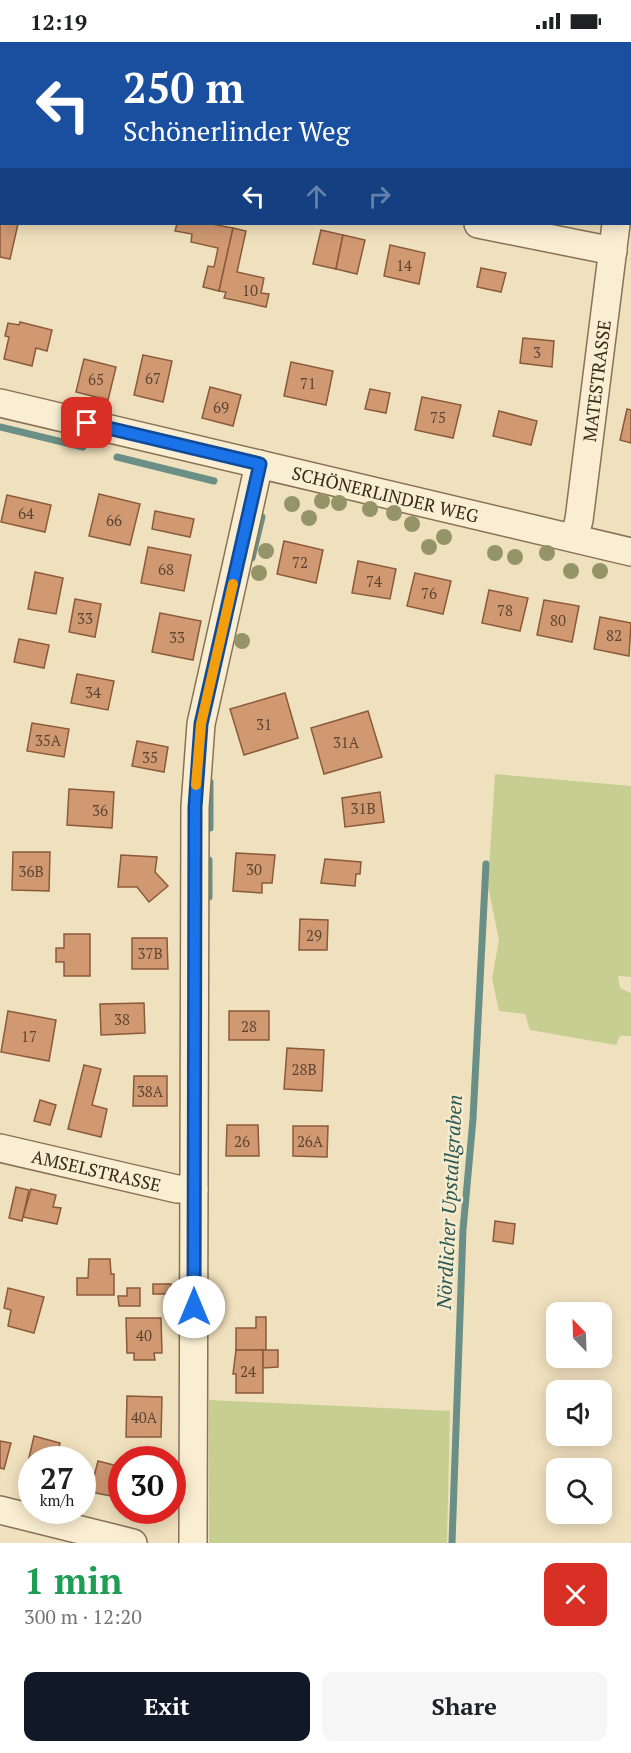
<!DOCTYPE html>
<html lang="en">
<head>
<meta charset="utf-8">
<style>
	body { margin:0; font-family:"PT Serif",serif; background:#f6f6f6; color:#202124; height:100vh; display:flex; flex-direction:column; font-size:22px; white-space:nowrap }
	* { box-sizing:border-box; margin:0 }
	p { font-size:20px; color:#757577 }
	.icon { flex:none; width:33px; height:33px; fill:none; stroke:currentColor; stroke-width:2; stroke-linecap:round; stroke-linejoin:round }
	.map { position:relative; height:1501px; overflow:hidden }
	.panel { display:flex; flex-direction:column; background:#fff; flex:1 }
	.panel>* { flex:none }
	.hud { position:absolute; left:0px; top:0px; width:632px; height:183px; box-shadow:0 3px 15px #0003; background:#1a4fa0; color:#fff; overflow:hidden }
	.needle { width:39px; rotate:337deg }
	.buttons { position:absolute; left:546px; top:1260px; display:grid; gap:12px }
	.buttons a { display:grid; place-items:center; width:66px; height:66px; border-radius:12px; background:#fff; box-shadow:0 3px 15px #0003; font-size:30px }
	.speed { position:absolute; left:18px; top:1404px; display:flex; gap:12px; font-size:30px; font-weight:700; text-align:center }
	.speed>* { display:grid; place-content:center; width:78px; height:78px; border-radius:50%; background:#fff; box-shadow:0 3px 15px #0003; line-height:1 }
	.speed small { font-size:15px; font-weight:400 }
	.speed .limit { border:9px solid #d22; background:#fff; color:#111 }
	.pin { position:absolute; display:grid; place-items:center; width:51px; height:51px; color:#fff; margin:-26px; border-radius:12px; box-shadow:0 3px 9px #0006 }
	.me { position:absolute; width:66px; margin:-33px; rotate:0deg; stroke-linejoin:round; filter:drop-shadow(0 0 4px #0008) }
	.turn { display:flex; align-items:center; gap:21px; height:126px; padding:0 24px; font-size:27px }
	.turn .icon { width:78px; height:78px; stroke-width:2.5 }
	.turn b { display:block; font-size:42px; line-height:51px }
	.lanes { display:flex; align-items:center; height:57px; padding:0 24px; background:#0003; justify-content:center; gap:30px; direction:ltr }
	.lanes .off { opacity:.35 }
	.round { display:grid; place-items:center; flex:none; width:63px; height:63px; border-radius:12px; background:#f6f6f6 }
	.head { display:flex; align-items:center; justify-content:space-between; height:102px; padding:0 24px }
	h1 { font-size:36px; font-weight:700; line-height:45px; color:#1e9e55 }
	.cta { display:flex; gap:12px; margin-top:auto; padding:12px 24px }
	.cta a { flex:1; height:69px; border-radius:12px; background:#111827; color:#fff; font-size:24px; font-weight:700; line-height:69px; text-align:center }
	.cta a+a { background:#f6f6f6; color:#202124 }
	.status { display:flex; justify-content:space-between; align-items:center; height:42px; padding:0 30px; background:#fff; direction:ltr }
	.status svg { height:16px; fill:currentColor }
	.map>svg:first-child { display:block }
</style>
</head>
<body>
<div class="status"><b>12:19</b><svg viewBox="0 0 49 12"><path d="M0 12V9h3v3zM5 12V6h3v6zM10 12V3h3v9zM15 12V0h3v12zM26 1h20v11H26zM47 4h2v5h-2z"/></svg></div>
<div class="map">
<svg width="631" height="1501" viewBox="0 0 631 1501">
	<rect width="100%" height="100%" fill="#f0e1be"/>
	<g fill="#c7ce92">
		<path d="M495 732 631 744V935L618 934 620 946 631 951V994H620L616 1003 530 988 525 972 499 969 492 936 499 898 488 844Z"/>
		<path d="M209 1358 450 1369 447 1501H209Z"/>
	</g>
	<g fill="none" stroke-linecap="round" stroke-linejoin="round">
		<g stroke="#698f86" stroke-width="7">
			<path d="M0 385 83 405"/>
			<path d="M117 415 214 439"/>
			<path d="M252 516 262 475"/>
			<path d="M210 786V740"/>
			<path d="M209 855V818"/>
			<path d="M452 1501 463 1188 473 1077 486 822"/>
		</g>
	</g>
	<g fill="#d09972" stroke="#8a5a3b" stroke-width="1.5">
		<path d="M0 131 2 182H18L10 217 0 215Z"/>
		<path d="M177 182H212L233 186 219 249 203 245 208 224 214 225 218 206 191 200 192 192 175 189Z"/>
		<path d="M233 186 246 189 237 230 264 236 261 251 269 252 266 265 224 256 226 250 219 249Z"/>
		<path d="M321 188 343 193 336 227 313 222Z"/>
		<path d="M343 193 365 198 357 232 336 227Z"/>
		<path d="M390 203 425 211 419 242 384 234Z"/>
		<path d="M481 226 506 231 501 250 477 245Z"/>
		<path d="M20 280 52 288 47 309 36 306 32 324 4 317 9 295 5 294 8 281 19 283Z"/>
		<path d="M523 296 554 299 552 325 520 321Z"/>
		<path d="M143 313 172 319 163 360 134 353Z"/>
		<path d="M84 317 116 325 108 358 76 350Z"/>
		<path d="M291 320 333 329 326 363 284 354Z"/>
		<path d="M210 345 241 353 233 384 202 376Z"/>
		<path d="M370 347 390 351 386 371 365 367Z"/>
		<path d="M422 355 461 363 453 396 415 388Z"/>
		<path d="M627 367 631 368V401L620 398Z"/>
		<path d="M499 369 537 379 531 403 493 394Z"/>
		<path d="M99 452 140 462 130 503 89 494Z"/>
		<path d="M7 453 51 463 45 490 1 480Z"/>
		<path d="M155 469 194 477 190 495 152 487Z"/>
		<path d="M284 499 323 508 316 541 277 532Z"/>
		<path d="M148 505 191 513 184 549 141 541Z"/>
		<path d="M358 519 396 527 390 557 352 551Z"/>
		<path d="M35 530 63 536 56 572 28 567Z"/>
		<path d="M415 531 451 539 443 572 407 564Z"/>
		<path d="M489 548 528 556 520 589 482 581Z"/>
		<path d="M75 557 101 562 95 595 69 590Z"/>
		<path d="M544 558 579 564 572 600 537 593Z"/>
		<path d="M160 571 201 579 193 618 152 610Z"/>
		<path d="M600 575 631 581 629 614 594 607Z"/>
		<path d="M19 597 49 603 44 626 14 620Z"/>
		<path d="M77 632 114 639 108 668 71 661Z"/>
		<path d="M285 651 298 696 244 713 230 667Z"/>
		<path d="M368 669 382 715 324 732 311 686Z"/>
		<path d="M32 681 69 687 64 715 27 709Z"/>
		<path d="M137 699 168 705 164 730 132 724Z"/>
		<path d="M69 747 114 750 112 786 67 783Z"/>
		<path d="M380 750 384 780 345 785 342 756Z"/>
		<path d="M13 810H50L49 849 12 848Z"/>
		<path d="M236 811 275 813 272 841H262V851L233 849Z"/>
		<path d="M121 813 157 815 155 830 168 844 149 860 137 845H118Z"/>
		<path d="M325 817 361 820 360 832H356L355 844 321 841Z"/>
		<path d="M300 877 328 878 327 908H299Z"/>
		<path d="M64 892H90V934H64V920H56V906H64Z"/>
		<path d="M132 896H167L168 927H132Z"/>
		<path d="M144 961 145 991 101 993 100 962Z"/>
		<path d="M8 969 56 978 49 1019 1 1010Z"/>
		<rect x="229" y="969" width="40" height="29"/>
		<path d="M287 1006 324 1008 322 1049 284 1047Z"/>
		<path d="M84 1023 101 1027 92 1063 107 1067 101 1095 68 1087Z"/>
		<path d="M134 1034H167V1064H133Z"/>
		<path d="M40 1058 56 1063 50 1083 34 1079Z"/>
		<path d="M227 1083H258L259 1114H226Z"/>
		<path d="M293 1084H328L327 1115 293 1114Z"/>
		<path d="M16 1145 29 1148 22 1179 9 1176Z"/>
		<path d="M31 1147 56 1153 53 1165 61 1166 57 1182 23 1175Z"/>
		<path d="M495 1179 515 1182 513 1202 493 1199Z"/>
		<path d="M89 1217H110L111 1232H114V1253H77V1236H88Z"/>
		<path d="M153 1242H171L170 1252H153Z"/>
		<path d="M8 1246 44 1255 34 1291 8 1284 11 1268 4 1266Z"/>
		<path d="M127 1246H140V1264H119L118 1254H127Z"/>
		<path d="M256 1275H266V1308H236V1286H256Z"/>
		<path d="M126 1276H161L162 1311H154L155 1318H134V1311H127Z"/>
		<path d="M236 1308H263V1351H236V1332H233Z"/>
		<path d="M263 1308H278V1325L263 1326Z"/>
		<path d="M127 1354 162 1355 161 1395H126Z"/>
		<path d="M34 1394 60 1401 56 1418H32V1435L25 1433Z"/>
		<path d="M0 1399 11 1401 4 1427 0 1426Z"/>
		<path d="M98 1419 122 1425V1456L90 1450Z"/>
	</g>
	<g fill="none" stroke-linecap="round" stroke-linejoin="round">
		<g stroke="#897156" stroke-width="30">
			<g id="minor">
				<path d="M280 2 281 0"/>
				<path d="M630 66 631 57"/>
				<path d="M0 78 2 79"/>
				<path d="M478 182 613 209"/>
				<path id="s1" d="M0 361 631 510"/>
				<path id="s2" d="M574 496 579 478 616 182"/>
				<path id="s3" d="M0 1106 177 1147H194"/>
				<path d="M0 1468 133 1501"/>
				<path d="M193 1501 195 765 201 682 259 422"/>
			</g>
		</g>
		<use href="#minor" stroke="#faeed2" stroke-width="27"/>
	</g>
	<g fill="#949468">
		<circle cx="322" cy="459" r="8"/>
		<circle cx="339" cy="461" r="8"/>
		<circle cx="292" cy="462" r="8"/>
		<circle cx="370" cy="467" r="8"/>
		<circle cx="394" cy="471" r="8"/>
		<circle cx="309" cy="476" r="8"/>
		<circle cx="412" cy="482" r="8"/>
		<circle cx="444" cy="495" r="8"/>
		<circle cx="429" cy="505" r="8"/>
		<circle cx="266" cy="509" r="8"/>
		<circle cx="495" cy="511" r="8"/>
		<circle cx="547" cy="511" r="8"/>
		<circle cx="515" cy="515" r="8"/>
		<circle cx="571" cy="529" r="8"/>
		<circle cx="600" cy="529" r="8"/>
		<circle cx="259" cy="531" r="8"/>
		<circle cx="242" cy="599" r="8"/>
	</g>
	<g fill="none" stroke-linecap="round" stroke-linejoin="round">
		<g stroke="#114b97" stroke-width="15">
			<path id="route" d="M87 381 260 422 201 682 195 765 194 1265"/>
		</g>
		<use href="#route" stroke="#1a73e8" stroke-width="10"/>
		<path stroke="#f59e0b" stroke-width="10" d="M196 743 201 682 233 542"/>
	</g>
	<g text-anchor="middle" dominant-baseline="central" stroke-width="5" stroke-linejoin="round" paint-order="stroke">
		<g font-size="15" fill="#5e4532">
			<text x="404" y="223">14</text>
			<text x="250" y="248">10</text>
			<text x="537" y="310">3</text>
			<text x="153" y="336">67</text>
			<text x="96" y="337">65</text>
			<text x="308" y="341">71</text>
			<text x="221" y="365">69</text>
			<text x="438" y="375">75</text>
			<text x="26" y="471">64</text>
			<text x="114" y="478">66</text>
			<text x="300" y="520">72</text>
			<text x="166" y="527">68</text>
			<text x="374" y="539">74</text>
			<text x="429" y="551">76</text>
			<text x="505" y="568">78</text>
			<text x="85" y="576">33</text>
			<text x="558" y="578">80</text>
			<text x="614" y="593">82</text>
			<text x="177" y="595">33</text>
			<text x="93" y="650">34</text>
			<text x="264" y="682">31</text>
			<text x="48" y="698">35A</text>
			<text x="346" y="700">31A</text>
			<text x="150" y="715">35</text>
			<text x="363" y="766">31B</text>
			<text x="100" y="768">36</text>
			<text x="254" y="827">30</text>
			<text x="31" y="829">36B</text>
			<text x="314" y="893">29</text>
			<text x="150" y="911">37B</text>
			<text x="122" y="977">38</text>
			<text x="249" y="984">28</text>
			<text x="29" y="994">17</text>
			<text x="304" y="1027">28B</text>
			<text x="150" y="1049">38A</text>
			<text x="242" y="1099">26</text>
			<text x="310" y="1099">26A</text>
			<text x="144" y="1293">40</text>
			<text x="248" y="1329">24</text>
			<text x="144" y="1375">40A</text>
		</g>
		<g font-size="18" fill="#38291c" stroke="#f7ebce">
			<text stroke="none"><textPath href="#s2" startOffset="159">MATESTRASSE</textPath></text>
			<text stroke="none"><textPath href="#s1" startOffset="396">SCHÖNERLINDER WEG</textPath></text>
			<text stroke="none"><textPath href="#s3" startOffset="99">AMSELSTRASSE</textPath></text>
		</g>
		<g font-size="20" font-style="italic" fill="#2a5855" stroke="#f7ebce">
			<text transform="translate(449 1160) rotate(-87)">Nördlicher Upstallgraben</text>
		</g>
	</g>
</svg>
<div class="buttons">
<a><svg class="needle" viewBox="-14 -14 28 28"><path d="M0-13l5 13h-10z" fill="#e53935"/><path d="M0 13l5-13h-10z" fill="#757577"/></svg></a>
<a><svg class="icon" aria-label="sound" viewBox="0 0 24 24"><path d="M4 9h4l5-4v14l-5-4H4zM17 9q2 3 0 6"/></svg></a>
<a><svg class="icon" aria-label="search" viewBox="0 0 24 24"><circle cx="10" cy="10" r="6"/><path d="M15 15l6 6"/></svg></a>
</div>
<div class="speed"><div>27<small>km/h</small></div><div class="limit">30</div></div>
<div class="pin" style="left:87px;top:381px;background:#d93025"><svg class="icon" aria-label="arrive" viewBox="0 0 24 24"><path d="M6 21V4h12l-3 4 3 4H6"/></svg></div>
<svg class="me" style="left:194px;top:1265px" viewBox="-20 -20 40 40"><circle r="19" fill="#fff"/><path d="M0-13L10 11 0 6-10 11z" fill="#1a73e8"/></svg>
<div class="hud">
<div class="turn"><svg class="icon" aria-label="left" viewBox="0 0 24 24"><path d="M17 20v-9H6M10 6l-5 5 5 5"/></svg><div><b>250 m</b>Schönerlinder Weg</div></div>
<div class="lanes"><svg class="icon" aria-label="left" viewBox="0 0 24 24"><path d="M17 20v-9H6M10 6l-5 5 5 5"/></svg><svg class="icon off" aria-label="ahead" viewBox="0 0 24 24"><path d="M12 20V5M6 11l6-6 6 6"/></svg><svg class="icon off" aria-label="right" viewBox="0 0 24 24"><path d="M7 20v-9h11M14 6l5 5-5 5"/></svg></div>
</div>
</div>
<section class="panel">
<div class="head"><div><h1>1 min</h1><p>300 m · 12:20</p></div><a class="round" style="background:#d93025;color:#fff"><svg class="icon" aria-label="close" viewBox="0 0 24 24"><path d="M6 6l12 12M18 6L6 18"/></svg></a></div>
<div class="cta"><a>Exit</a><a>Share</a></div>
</section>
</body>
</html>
